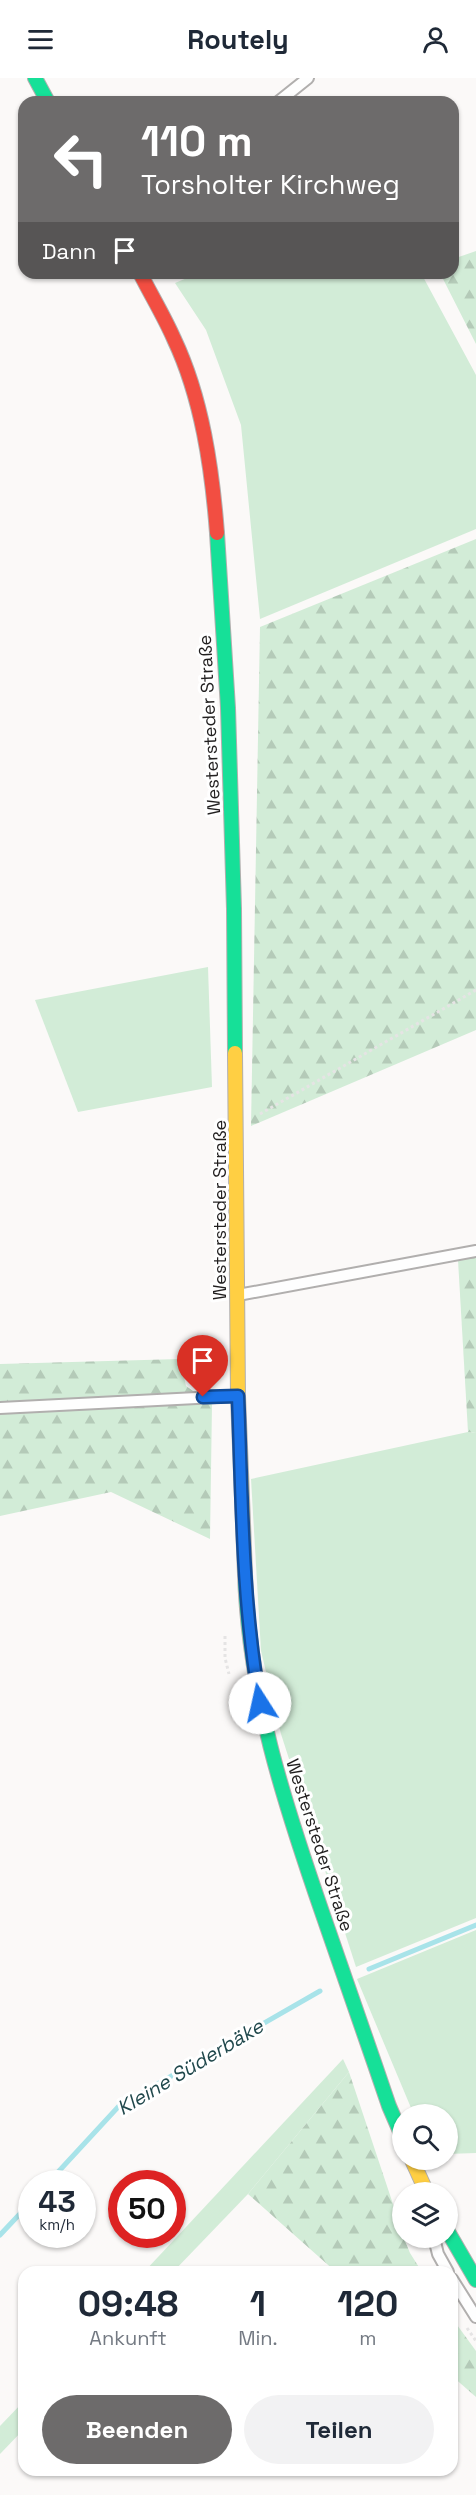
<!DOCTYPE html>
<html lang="de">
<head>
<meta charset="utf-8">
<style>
	body { margin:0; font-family:"Space Grotesk",sans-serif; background:#f2f2f3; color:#1f2937; height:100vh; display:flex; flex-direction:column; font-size:22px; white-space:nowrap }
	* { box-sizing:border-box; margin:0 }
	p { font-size:20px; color:#747a83 }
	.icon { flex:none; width:33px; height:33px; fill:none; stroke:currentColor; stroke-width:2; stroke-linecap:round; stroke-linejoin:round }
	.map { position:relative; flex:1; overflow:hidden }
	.side { position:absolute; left:18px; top:2188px; width:440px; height:210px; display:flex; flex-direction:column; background:#fff; border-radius:18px; box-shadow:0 2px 4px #0004 }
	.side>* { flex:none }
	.banner { position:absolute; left:18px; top:18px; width:441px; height:183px; border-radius:18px; box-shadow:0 2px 4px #0004; background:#6d6b6b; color:#fff; overflow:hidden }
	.fabs { position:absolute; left:392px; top:2026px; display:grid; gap:12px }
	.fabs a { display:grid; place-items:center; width:66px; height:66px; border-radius:50%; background:#fff; box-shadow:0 2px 4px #0004; font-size:30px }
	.speed { position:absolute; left:18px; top:2092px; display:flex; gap:12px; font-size:30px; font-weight:700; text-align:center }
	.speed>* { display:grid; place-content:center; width:78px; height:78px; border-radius:50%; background:#fff; box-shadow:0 2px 4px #0004; line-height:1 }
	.speed small { font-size:15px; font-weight:400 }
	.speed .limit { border:9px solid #d22; background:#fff; color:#111 }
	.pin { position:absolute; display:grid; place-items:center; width:51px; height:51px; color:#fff; margin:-62px -26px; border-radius:50% 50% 50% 0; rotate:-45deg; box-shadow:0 0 6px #0007 }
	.pin .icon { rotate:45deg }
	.me { position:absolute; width:66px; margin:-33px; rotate:350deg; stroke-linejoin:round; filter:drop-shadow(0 0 4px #0008) }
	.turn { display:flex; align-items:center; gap:21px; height:126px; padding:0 24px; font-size:27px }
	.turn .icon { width:78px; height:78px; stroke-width:2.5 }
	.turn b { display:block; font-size:42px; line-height:51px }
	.then { display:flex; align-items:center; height:57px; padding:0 24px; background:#0003; gap:12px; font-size:22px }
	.eta { display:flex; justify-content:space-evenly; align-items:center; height:102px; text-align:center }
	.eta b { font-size:36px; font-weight:700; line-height:42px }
	.button { display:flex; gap:12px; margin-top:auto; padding:12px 24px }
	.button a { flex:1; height:69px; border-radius:36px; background:#6d6b6b; color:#fff; font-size:24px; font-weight:700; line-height:69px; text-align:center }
	.button a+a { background:#f2f2f3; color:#1f2937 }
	header { display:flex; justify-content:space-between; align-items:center; height:78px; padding:0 24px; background:#fff; font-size:27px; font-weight:700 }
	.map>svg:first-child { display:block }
</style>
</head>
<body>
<header><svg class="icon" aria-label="menu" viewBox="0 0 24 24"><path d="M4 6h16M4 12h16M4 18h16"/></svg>Routely<svg class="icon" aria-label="person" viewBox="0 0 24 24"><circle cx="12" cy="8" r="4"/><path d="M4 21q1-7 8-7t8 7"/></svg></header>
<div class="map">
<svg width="476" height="2417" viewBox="0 0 476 2417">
	<defs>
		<pattern id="forest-firs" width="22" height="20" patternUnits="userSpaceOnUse" patternTransform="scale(1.5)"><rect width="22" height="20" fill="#d2ecd7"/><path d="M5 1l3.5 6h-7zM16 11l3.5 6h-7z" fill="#b4cab8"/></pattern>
	</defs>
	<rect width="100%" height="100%" fill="#fbf9f8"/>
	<g fill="#d2ecd7">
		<path d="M199 195H421L476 297V451L260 541 241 347 206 252 175 205Z"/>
		<path d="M208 889 212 1009 78 1034 35 922Z"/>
		<path d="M468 1354 476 1355V1840L356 1889 281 1656 261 1573 251 1401Z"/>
		<path d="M476 1852V2075L447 2076V2037H414L357 1901Z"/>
		<path d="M343 1981 349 1994 248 2116 173 2194H144Z"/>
		<path d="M24 2323V2351L0 2376V2348Z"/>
	</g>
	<g fill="url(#forest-firs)">
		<path d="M476 173V266L440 195H453V181Z"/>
		<path d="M476 461V952L251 1048 260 549Z"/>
		<path d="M476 1179V1355L468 1354 458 1182Z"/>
		<path d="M180 1281 186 1308 212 1326 210 1461 111 1414 0 1438V1286Z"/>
		<path d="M349 1994 402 2153V2160H404L410 2175 422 2194H336L248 2116Z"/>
		<path d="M452 2240 476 2273V2319L452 2298Z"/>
	</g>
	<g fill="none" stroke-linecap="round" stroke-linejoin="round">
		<g stroke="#a8e3e9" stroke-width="5">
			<path d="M369 1891 476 1847"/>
			<path d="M47 2106 119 2028 320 1913"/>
			<path d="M0 2157 32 2123"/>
		</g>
		<g stroke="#b1afae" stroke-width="14">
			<g id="lane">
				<path d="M278 24 308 0"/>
				<path d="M238 1217 476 1173"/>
				<path d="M0 1330 236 1318"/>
				<path d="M434 2160 438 2176 448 2194"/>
				<path d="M452 2201 476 2239"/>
			</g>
		</g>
		<g stroke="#b1afae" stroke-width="16">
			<g id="fast">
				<path d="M35 0 48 24"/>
				<path d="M217 455 228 630 234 831 235 975"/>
				<path d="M245 1496C249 1617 283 1721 322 1834 344 1898 367 1963 389 2028L402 2058"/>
				<path d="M447 2152 476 2202"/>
			</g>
		</g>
		<g stroke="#b1afae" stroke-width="16">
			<g id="slow">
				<path d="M235 975 238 1318 245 1496"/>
				<path d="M412 2082 427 2115"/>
			</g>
		</g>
		<g stroke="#b1afae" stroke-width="16">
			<path id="jam" d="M140 195C151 217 164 238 174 261 202 320 212 390 217 455"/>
		</g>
		<g stroke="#e5e4e4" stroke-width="3" stroke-dasharray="3 3" stroke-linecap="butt">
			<path d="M260 1036 476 912"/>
			<path d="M225 1558V1580L229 1596"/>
			<path d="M467 2250 476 2263"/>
		</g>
		<use href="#lane" stroke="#fefefe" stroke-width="10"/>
		<use href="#fast" stroke="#16e098" stroke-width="14"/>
		<use href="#slow" stroke="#ffcf43" stroke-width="14"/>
		<use href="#jam" stroke="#f24e42" stroke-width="14"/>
	</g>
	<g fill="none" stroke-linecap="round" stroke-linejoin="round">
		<g stroke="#114b97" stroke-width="15">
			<path id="route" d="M203 1319 238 1318C242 1421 242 1524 260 1625"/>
		</g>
		<use href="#route" stroke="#1a73e8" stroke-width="10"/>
	</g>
	<g text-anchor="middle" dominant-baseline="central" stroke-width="6" stroke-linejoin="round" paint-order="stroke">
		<g font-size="18" fill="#211f1f" stroke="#fff">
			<text transform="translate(209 647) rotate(-93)">Westersteder Straße</text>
			<text transform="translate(219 1132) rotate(-90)">Westersteder Straße</text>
			<text transform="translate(320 1767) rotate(72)">Westersteder Straße</text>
		</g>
		<g font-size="20" font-style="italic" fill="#20484c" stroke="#fff">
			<text transform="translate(190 1989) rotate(-31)">Kleine Süderbäke</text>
		</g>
	</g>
</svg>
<div class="fabs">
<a><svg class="icon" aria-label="search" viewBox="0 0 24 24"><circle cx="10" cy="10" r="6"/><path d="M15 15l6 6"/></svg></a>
<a><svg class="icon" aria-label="layers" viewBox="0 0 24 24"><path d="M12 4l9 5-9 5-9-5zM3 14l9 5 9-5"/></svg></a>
</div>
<div class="speed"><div>43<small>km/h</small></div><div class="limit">50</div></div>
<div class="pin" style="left:203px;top:1319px;background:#d93025"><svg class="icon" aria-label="arrive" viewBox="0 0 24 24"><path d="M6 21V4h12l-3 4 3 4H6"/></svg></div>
<svg class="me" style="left:260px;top:1625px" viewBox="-20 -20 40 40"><circle r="19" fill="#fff"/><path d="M0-13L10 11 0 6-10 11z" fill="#1a73e8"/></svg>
<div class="banner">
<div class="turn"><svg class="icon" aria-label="left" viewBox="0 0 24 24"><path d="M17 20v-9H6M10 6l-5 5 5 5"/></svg><div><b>110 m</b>Torsholter Kirchweg</div></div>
<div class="then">Dann<svg class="icon" aria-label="arrive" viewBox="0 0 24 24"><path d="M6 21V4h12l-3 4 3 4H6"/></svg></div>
</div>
<section class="side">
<div class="eta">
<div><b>09:48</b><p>Ankunft</p></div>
<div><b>1</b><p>Min.</p></div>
<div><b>120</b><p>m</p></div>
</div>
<div class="button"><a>Beenden</a><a>Teilen</a></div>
</section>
</div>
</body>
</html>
